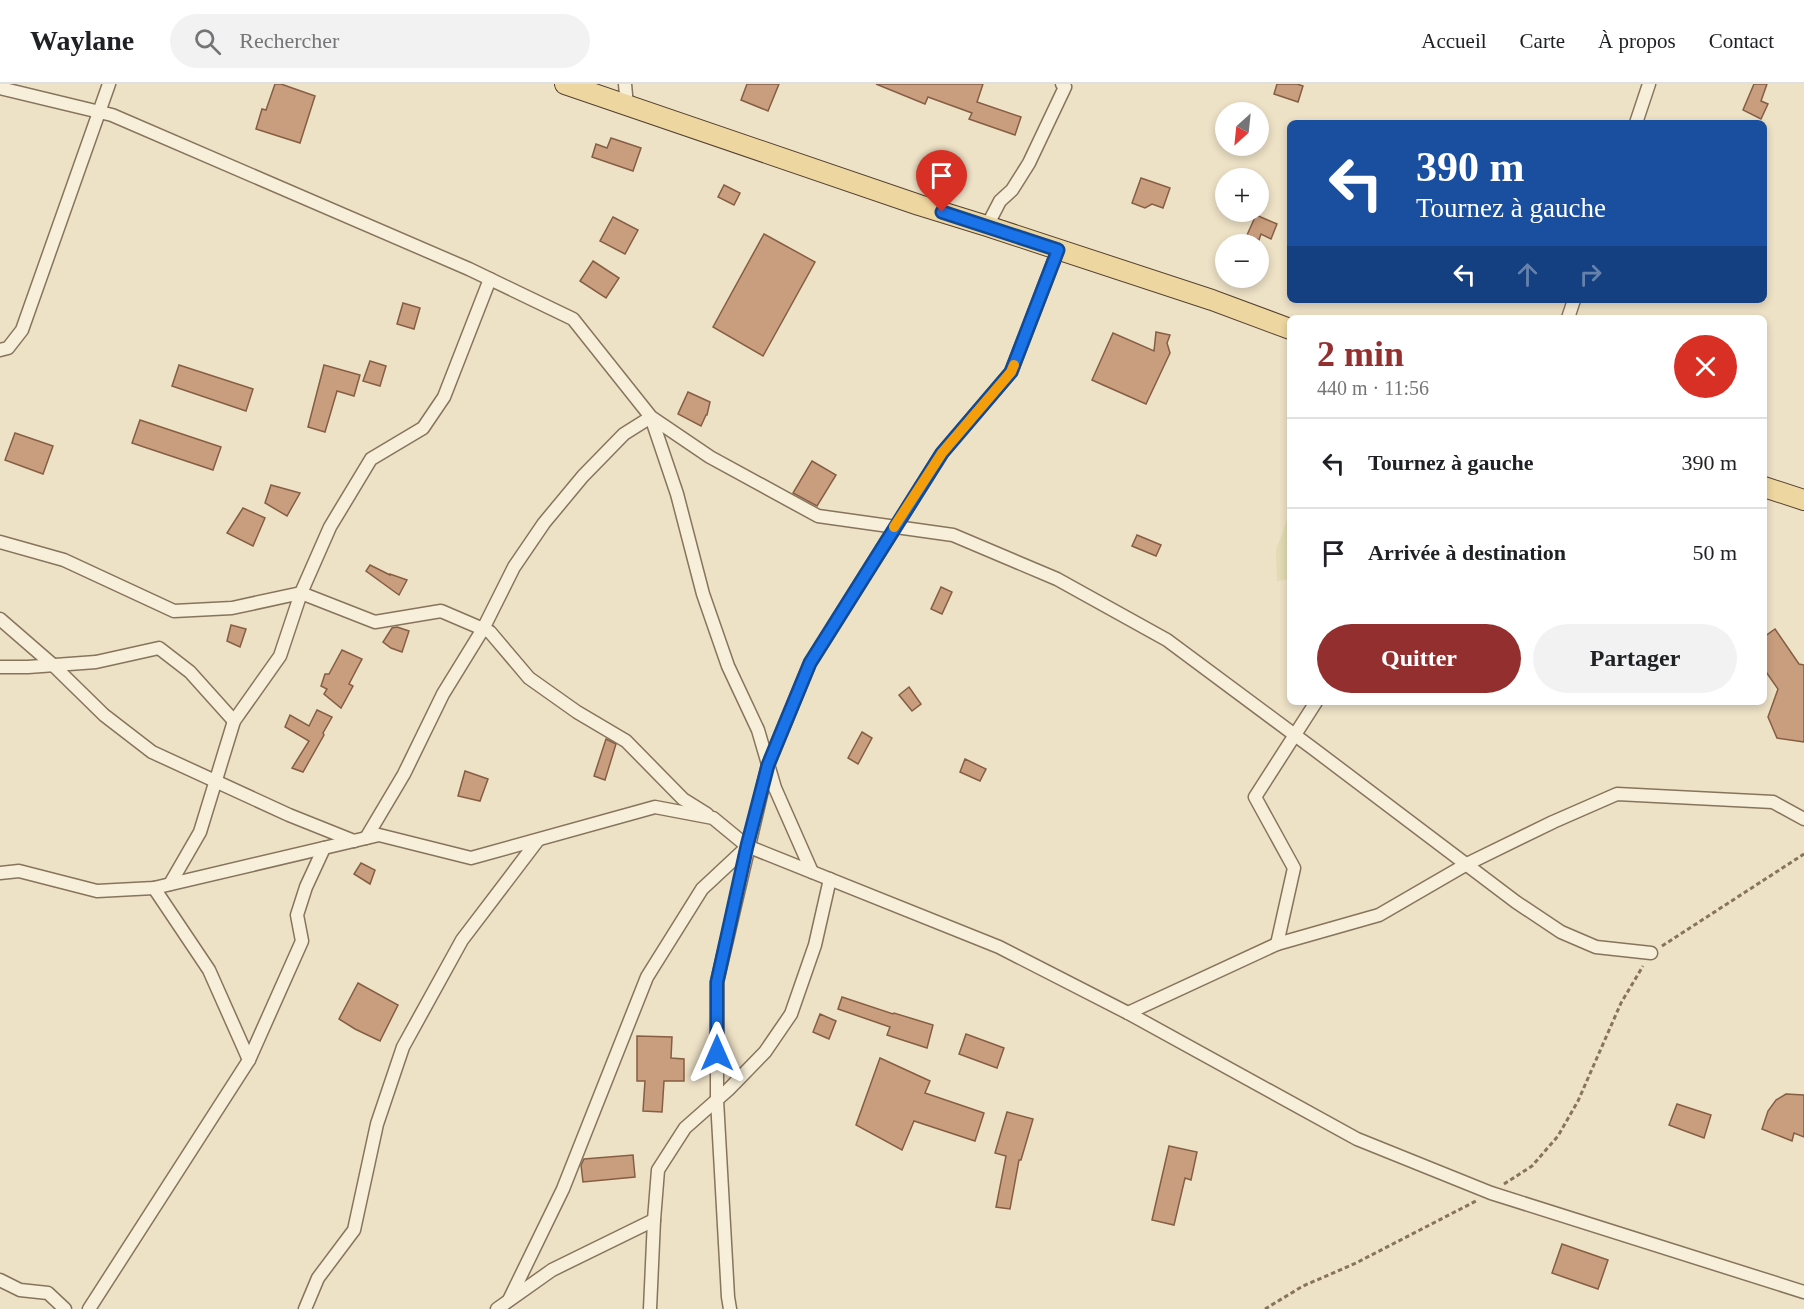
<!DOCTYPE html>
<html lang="fr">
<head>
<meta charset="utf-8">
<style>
	body { margin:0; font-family:"Times New Roman",serif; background:#f2f2f2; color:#202124; height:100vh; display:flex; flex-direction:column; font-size:22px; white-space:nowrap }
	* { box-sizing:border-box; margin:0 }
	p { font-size:20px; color:#757577 }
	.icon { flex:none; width:33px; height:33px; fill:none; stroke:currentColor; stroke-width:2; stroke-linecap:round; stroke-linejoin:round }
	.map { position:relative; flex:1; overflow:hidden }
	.panel { position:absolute; left:1287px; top:231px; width:480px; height:390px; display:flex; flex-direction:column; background:#fff; border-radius:9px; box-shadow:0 3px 9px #0003 }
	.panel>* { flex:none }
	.banner { position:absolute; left:1287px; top:36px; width:480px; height:183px; border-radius:9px; box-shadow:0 3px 9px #0003; background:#1a4fa0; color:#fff; overflow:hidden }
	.needle { width:39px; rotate:207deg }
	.tools { position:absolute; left:1215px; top:18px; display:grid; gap:12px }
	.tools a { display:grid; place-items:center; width:54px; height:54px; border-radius:50%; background:#fff; box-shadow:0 3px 9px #0003; font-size:30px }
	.pin { position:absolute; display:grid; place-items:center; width:51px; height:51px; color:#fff; margin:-62px -26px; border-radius:50% 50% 50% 0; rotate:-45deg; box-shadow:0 0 6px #0007 }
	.pin .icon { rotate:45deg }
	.me { position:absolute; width:66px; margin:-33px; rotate:0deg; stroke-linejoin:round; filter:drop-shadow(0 0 4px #0008) }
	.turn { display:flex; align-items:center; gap:21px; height:126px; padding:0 30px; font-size:27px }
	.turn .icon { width:78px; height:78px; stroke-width:2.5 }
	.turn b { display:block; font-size:42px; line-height:51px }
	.lanes { display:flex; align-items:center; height:57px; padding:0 30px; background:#0003; justify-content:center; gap:30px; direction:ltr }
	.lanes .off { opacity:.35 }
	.round { display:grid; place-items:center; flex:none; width:63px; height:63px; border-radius:32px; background:#f2f2f2 }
	.summary { display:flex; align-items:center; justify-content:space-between; height:102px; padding:0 30px }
	h1 { font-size:36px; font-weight:600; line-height:45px; color:#942f2f }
	.button { display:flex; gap:12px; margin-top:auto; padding:12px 30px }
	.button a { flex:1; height:69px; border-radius:36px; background:#942f2f; color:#fff; font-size:24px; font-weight:600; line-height:69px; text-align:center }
	.button a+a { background:#f2f2f2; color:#202124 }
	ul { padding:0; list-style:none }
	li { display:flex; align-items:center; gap:18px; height:90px; padding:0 30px; border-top:2px solid #e0e0e0 }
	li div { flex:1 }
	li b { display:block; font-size:22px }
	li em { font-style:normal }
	header { display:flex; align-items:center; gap:36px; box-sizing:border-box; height:84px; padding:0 30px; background:#fff; border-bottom:2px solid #e0e0e0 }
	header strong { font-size:28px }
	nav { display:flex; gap:33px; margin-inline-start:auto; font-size:21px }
	.search { width:420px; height:54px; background:#f2f2f2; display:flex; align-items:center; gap:15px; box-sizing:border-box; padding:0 21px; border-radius:33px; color:#757577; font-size:22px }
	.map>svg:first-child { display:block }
</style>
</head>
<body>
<header>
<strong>Waylane</strong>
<div class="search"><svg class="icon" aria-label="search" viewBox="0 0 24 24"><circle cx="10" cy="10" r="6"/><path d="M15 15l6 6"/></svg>Rechercher</div>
<nav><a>Accueil</a><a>Carte</a><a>À propos</a><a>Contact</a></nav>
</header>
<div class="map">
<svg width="1804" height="1225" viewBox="0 0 1804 1225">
	<rect width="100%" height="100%" fill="#ede1c6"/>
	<path fill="#e2dbb4" d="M1290 428V495L1277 497 1276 466Z"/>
	<g fill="#c99e7e" stroke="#855e43" stroke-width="1.5">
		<path d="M275 0H281L315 12 300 59 256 45 262 25 266 26Z"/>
		<path d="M747 0H779L768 27 741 16Z"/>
		<path d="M876 0H983L977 18 1021 33 1015 51 969 35 972 29 928 13 925 20Z"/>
		<path d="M1277 0H1297L1303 2 1298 18 1274 10Z"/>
		<path d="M1754 0H1767L1761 17 1768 20 1761 35 1743 26Z"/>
		<path d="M611 54 641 64 633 87 592 73 596 60 607 64Z"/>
		<path d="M1141 94 1170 104 1163 124 1152 120 1145 124 1132 119Z"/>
		<path d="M724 101 740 109 734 121 718 113Z"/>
		<path d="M1256 131 1277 140 1271 155 1261 150 1259 156 1247 151Z"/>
		<path d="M613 133 638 146 625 170 600 157Z"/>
		<path d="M764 150 815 178 763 272 713 243Z"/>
		<path d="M593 177 619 194 606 214 580 197Z"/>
		<path d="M403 219 420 224 414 245 397 240Z"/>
		<path d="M1156 248 1170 251 1167 259 1170 269 1146 320 1092 296 1113 249 1154 267Z"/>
		<path d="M370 277 386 282 380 302 363 297Z"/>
		<path d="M179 281 253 305 246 327 172 302Z"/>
		<path d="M324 281 360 291 354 312 337 307 325 348 308 343Z"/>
		<path d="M688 308 710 318 707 331H706L701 342 678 330Z"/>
		<path d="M140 336 221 363 213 386 132 359Z"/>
		<path d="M15 349 53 362 43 390 5 376Z"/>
		<path d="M812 377 836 391 817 422 793 409Z"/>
		<path d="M271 401 300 409 287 432 265 419Z"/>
		<path d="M243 424 265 434 253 462 227 449Z"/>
		<path d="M1137 451 1161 461 1156 472 1132 462Z"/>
		<path d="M370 481 390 491V490L407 496 399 511 366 487Z"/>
		<path d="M941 503 952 508 942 530 931 525Z"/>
		<path d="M231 541 246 545 240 563 227 557Z"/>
		<path d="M397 543 409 547 402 568 391 564 383 558 392 544Z"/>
		<path d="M1775 545 1799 580 1804 581V658L1777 654 1768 633 1778 605 1764 585V553Z"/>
		<path d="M342 566 362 575 349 600 353 602 341 624 324 610 327 605 321 602 325 590H329Z"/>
		<path d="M909 603 921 620 912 627 899 611Z"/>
		<path d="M317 626 332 633 323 649 324 651 303 688 292 684 309 657 285 643 290 631 309 642Z"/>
		<path d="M862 648 872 654 858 680 848 674Z"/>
		<path d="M606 655 616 660 605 696 594 692Z"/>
		<path d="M965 675 986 685 980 697 960 688Z"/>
		<path d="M465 687 488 695 480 717 458 712Z"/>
		<path d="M361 779 375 786 370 800 354 790Z"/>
		<path d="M358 899 398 921 380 957 355 945 339 935Z"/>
		<path d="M842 913 893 930 894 929 933 941 927 964 887 951 890 943 838 925Z"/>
		<path d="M820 930 836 937 829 955 813 948Z"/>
		<path d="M966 950 1004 964 997 984 959 970Z"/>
		<path d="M637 952 672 953 671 974 684 975V997H664L662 1028 643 1027 645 997H637Z"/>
		<path d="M880 974 930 997 925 1009 984 1029 975 1057 914 1037 902 1066 856 1041Z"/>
		<path d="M1786 1010 1804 1011V1053L1794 1049 1792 1057 1762 1045 1768 1027 1776 1016Z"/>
		<path d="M1677 1020 1711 1031 1704 1054 1669 1041Z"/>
		<path d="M1007 1028 1033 1035 1021 1076H1019L1010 1125 996 1123 1006 1072 995 1069Z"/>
		<path d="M1169 1062 1197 1068 1191 1096 1185 1094 1174 1141 1152 1136Z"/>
		<path d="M633 1071 635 1093 583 1098 581 1081 584 1075Z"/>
		<path d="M1562 1160 1608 1176 1598 1205 1552 1189Z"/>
	</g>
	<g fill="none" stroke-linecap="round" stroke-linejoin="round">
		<g stroke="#87745d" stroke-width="15">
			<g id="street">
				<path d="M625 0 627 22"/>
				<path d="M0 4 112 31 469 185 573 235 651 333 710 373 818 432 953 451 1057 495 1167 556 1315 666 1516 818 1561 848 1596 863 1651 869"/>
				<path d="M1636 39 1649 0"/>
				<path d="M987 142 1000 117 1012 106 1029 79 1065 3 1062 0"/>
				<path d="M1568 234 1574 216"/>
				<path d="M0 266 8 264 22 246 109 0"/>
				<path d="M0 458 64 476 174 527 232 524 301 509 375 538 441 527 490 548 529 594 577 628 626 657 683 715 707 730"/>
				<path d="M0 535 53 581 104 631 152 668 289 731 354 757"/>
				<path d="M0 583H28L96 578 159 564 190 588 234 637"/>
				<path d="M366 754 404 690 443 610 483 545 514 483 544 439 583 392 624 350 651 333 677 410 703 510 728 582 758 646 775 704 812 788"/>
				<path d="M0 789 19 787 97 807 154 804 379 751 471 774 655 723 713 734 747 762 999 863 1128 929 1357 1055 1491 1109 1804 1208"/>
				<path d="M170 800 200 748 234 637 280 572 301 509 330 443 371 375 423 344 444 313 490 195"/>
				<path d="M154 804 209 886 249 976"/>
				<path d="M1277 860 1294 784 1255 713 1316 618"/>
				<path d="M1128 929 1277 860 1379 831 1467 780 1553 738 1617 710 1773 718 1804 735"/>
				<path d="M0 1196 20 1206 48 1209 65 1225"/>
				<path d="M509 1216 563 1105 647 893 702 805 747 763"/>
				<path d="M89 1225 249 976 302 857 297 831 306 803 324 764"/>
				<path d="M305 1225 318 1194 354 1146 377 1040 403 963 462 856 538 756"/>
				<path d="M497 1225 552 1186 654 1136 658 1086 685 1044 728 1006 765 968 791 930 815 861 830 795"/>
				<path d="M650 1225 654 1136"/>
				<path d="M730 1225 728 1213 717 1016V898L768 681 810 579 942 369 1011 288 1058 166"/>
			</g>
		</g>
		<g stroke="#554231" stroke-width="22">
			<g id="primary">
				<path d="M565 0 919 121 987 142 1212 216 1290 245"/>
				<path d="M1764 403 1804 416"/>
			</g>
		</g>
		<g stroke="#87745d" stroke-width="3" stroke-dasharray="4.5 3" stroke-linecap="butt">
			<path d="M1662 862 1804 770"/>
			<path d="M1504 1100 1532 1082 1558 1052 1578 1017 1621 919 1643 882"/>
			<path d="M1265 1225 1303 1202 1356 1179 1476 1117"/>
		</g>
		<use href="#street" stroke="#f7efd9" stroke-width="12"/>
		<use href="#primary" stroke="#eed6a0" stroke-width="20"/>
	</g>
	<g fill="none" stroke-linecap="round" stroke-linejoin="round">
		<g stroke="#114b97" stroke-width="15">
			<path id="route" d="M717 969V898L747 762 768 681 810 579 942 369 1011 288 1058 166 942 128"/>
		</g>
		<use href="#route" stroke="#1a73e8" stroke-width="10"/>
		<path stroke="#f59e0b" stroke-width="10" d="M894 443 942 369 1011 288 1014 281"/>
	</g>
</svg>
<div class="tools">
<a><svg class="needle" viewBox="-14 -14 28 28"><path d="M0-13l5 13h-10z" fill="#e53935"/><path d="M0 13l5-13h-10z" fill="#757577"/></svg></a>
<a>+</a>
<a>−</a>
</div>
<div class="pin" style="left:942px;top:128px;background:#d93025"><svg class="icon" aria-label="arrive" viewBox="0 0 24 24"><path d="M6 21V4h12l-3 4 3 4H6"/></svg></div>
<svg class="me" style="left:717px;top:969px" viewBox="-20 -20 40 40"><path d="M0-17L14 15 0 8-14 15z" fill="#1a73e8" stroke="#fff" stroke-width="4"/></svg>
<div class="banner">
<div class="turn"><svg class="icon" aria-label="left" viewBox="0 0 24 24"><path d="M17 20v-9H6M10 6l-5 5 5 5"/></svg><div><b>390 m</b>Tournez à gauche</div></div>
<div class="lanes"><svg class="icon" aria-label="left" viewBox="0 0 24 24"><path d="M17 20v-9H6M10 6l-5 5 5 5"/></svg><svg class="icon off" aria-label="ahead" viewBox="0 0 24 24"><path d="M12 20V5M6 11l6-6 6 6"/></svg><svg class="icon off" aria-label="right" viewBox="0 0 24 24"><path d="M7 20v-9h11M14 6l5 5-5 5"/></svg></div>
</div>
<section class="panel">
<div class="summary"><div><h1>2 min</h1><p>440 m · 11:56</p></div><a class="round" style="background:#d93025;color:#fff"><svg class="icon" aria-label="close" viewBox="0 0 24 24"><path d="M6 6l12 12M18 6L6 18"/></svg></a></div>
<ul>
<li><svg class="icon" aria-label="left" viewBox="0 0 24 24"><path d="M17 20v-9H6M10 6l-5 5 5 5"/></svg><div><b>Tournez à gauche</b></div><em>390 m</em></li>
<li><svg class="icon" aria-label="arrive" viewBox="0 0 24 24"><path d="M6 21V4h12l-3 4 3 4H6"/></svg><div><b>Arrivée à destination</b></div><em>50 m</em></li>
</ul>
<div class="button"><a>Quitter</a><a>Partager</a></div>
</section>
</div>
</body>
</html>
